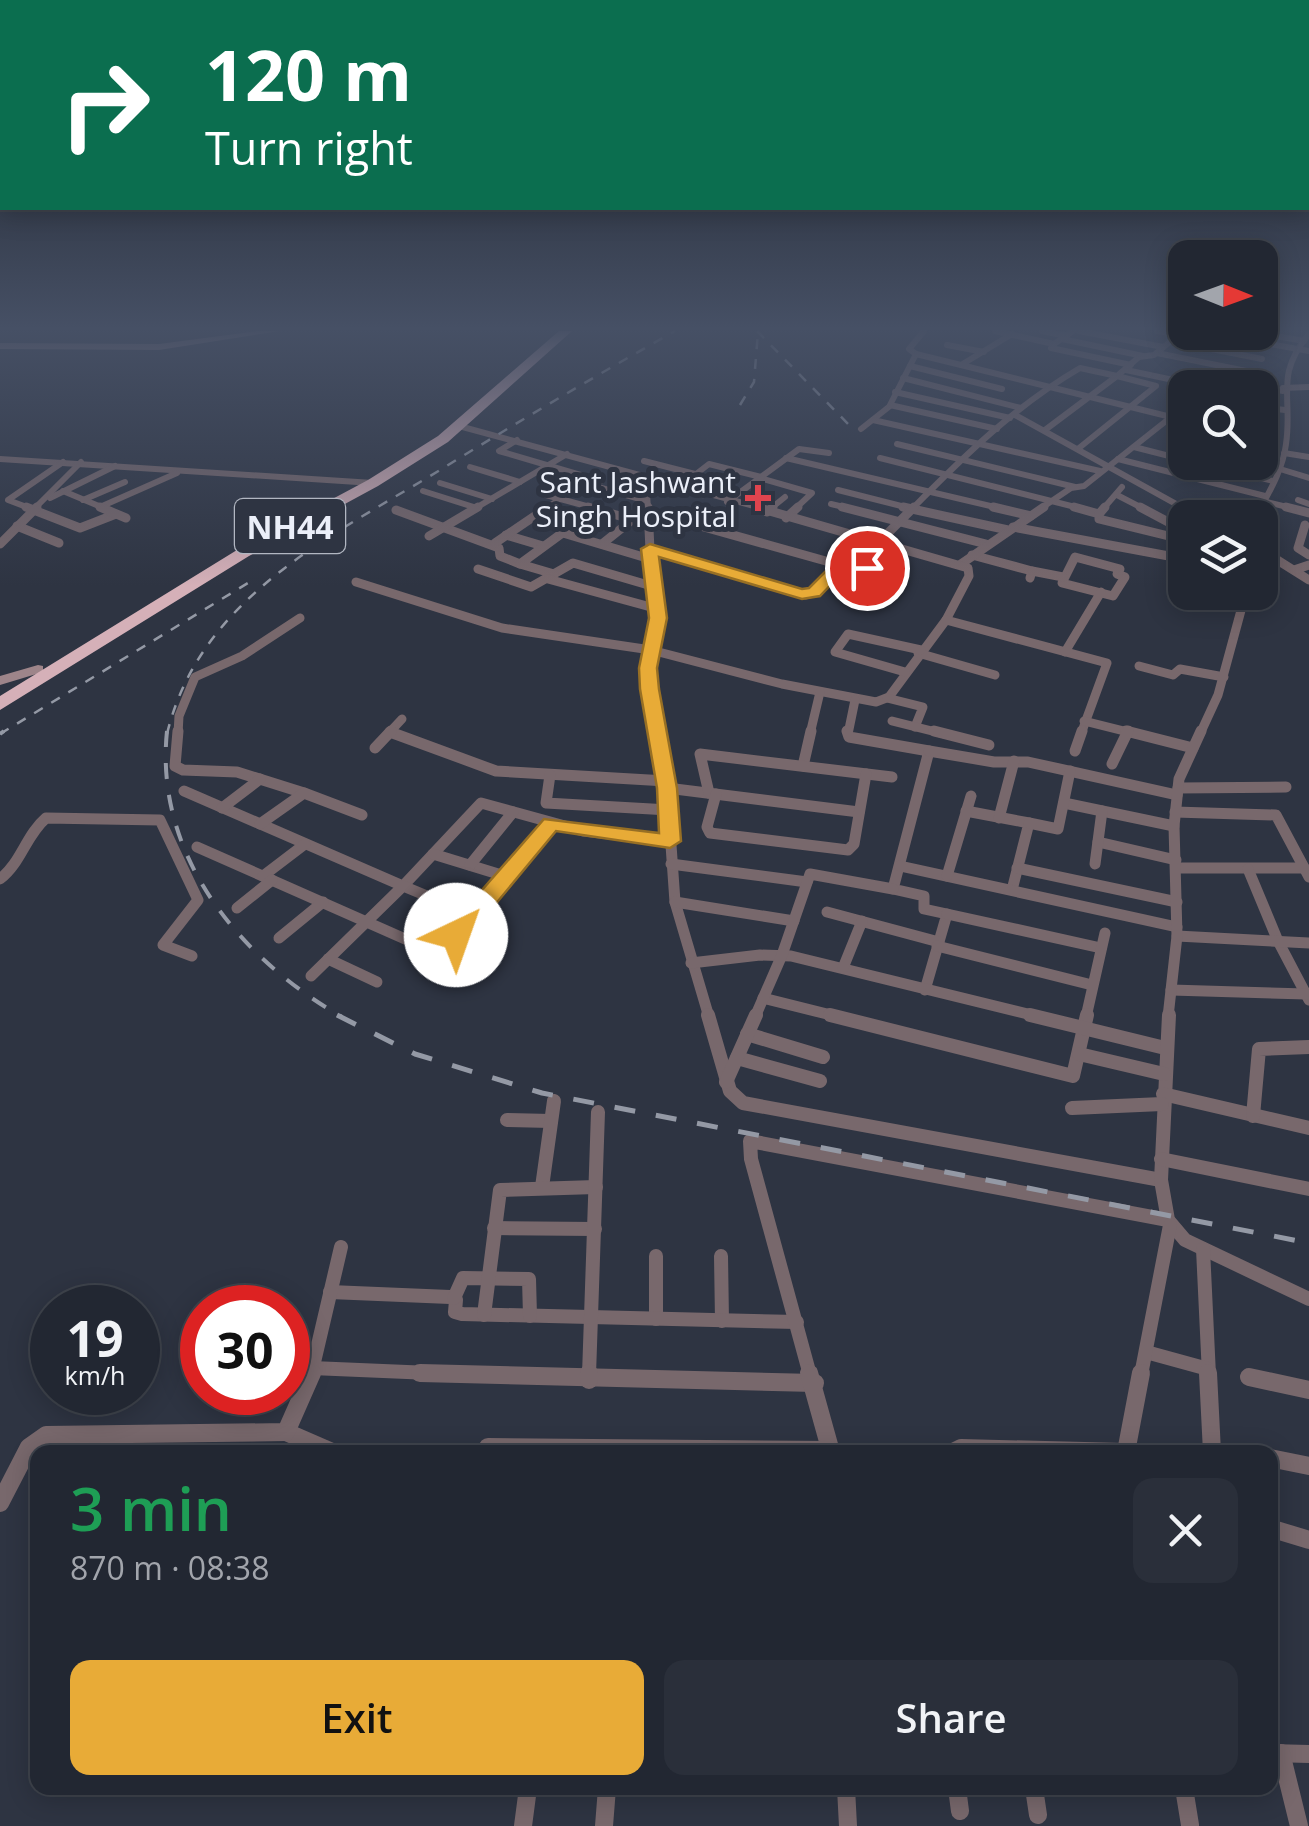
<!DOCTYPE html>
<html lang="en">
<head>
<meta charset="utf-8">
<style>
	body { margin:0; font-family:"Open Sans",sans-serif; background:#2a2f3a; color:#f1f3f6; height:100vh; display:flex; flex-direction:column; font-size:38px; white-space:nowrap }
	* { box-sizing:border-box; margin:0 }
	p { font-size:32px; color:#a2a5ac }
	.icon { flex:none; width:55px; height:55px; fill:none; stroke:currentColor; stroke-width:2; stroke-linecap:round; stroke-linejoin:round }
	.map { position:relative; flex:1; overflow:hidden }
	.side { position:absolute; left:30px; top:1445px; width:1248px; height:350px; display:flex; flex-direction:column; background:#222732; border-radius:20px; box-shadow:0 5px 25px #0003,0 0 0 2px #3f444d }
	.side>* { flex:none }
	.banner { position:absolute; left:0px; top:0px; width:1310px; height:210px; box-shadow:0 5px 25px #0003,0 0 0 2px #3f444d; background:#0b6e4f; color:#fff; overflow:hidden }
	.needle { width:65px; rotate:91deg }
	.tools { position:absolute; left:1168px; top:240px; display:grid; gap:20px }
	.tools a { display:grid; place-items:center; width:110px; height:110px; border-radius:20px; background:#222732; box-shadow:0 5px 25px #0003,0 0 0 2px #3f444d; font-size:50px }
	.speed { position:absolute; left:30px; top:1285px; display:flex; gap:20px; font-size:50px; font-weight:700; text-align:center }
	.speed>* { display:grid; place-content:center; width:130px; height:130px; border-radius:50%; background:#222732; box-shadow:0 5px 25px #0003,0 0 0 2px #3f444d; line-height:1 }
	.speed small { font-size:25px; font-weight:400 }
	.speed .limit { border:15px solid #d22; background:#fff; color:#111 }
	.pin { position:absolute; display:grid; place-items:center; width:85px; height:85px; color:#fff; margin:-42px; border:5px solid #fff; border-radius:50%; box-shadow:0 2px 10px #0007 }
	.me { position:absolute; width:110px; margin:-55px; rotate:42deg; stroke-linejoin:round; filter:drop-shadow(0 0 8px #0008) }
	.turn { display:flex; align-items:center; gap:35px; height:210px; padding:0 40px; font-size:45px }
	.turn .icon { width:130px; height:130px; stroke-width:2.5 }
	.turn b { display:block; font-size:70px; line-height:85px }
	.round { display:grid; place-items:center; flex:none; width:105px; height:105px; border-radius:20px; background:#2a2f3a }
	.headline { display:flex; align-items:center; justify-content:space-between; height:170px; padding:0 40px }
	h1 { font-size:60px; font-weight:600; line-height:75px; color:#1e9e55 }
	.cta { display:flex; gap:20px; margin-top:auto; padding:20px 40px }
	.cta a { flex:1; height:115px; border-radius:20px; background:#e8ab37; color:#111; font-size:40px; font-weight:600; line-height:115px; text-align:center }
	.cta a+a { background:#2a2f3a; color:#f1f3f6 }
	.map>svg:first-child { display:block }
</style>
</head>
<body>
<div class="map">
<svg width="1309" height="1826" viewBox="0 0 1309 1826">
	<rect width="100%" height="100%" fill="#2e3442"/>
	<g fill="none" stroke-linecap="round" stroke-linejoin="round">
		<g stroke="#78686c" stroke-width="6">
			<path d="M924 331 909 349 916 354 890 405 997 429"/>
			<path d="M995 331 1054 344 1073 331"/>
			<path d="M1042 331 1067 336"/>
			<path d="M1079 331 1163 347"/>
			<path d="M1157 331 1182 335"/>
			<path d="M1204 332 1309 351"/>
			<path d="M1254 332 1304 341"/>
			<path d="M1062 339 1143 356"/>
			<path d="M1171 341 1262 359"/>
			<path d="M1054 344 1051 348 1131 365"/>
			<path d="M947 345 984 352"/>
			<path d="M1157 353 1256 373"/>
			<path d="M916 354 961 365 1012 334"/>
			<path d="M961 365 1171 417"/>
			<path d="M910 366 1002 389"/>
			<path d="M1126 370 1211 388"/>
			<path d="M1198 374 1283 391"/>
			<path d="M903 378 1021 408"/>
			<path d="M1283 388 1309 387"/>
			<path d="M895 392 1010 418"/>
			<path d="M1260 407 1285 410"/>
			<path d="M1015 415 1185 509"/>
			<path d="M873 420 1100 471"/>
			<path d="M459 426 765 509"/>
			<path d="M861 429 890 406"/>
			<path d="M1045 430 1117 376 1156 386 1079 448"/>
			<path d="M517 440 499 451 601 481"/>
			<path d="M897 444 1075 487"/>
			<path d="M1134 447 1185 460"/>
			<path d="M1284 453 1309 457"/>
			<path d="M786 458 1003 509"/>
			<path d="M880 458 1083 509"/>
			<path d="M0 459 373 483"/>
			<path d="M1118 459 1265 496"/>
			<path d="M644 461 695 474"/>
			<path d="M1196 462 1273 481"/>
			<path d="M470 467 520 482"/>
			<path d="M1280 469 1309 478"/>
			<path d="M760 478 812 493 795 509"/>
			<path d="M646 479 648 509"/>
			<path d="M440 483 492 499"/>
			<path d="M598 487 647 501"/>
			<path d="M678 488 709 464 761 477"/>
			<path d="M838 490 913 509"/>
			<path d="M63 491 106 509"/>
			<path d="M423 491 477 508"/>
			<path d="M546 495 597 509"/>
			<path d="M703 495 727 477"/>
			<path d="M1117 495 1144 509"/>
			<path d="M50 498 115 466"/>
			<path d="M83 500 125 482"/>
			<path d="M1298 500 1309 504"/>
			<path d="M1263 501 1295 509"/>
			<path d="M727 502 799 449 829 453"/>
			<path d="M831 504 852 509"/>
			<path d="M100 507 177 473"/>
			<path d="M32 509 8 500 63 462"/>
			<path d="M34 509 81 462"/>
			<path d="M474 509 567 454"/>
			<path d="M545 509 560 499"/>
			<path d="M770 509 785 497"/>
			<path d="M912 509C964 456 1015 406 1080 368L1117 376 1139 357 1154 355 1183 331"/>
			<path d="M1040 509 1071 488 1084 486 1185 406"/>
			<path d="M1103 509 1122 487"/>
			<path d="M1260 509C1271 489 1283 468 1286 444 1293 398 1274 375 1309 334"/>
		</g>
		<g stroke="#78686c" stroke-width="9">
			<path d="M26 507 80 528 116 514"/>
			<path d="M100 507 126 518"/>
			<path d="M588 507 648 524"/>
			<path d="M648 507 651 572 658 609 648 667 657 734"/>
			<path d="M842 507 986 544"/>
			<path d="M903 507 1008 530"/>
			<path d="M993 507 1031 516"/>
			<path d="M1074 507 1099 514V519L1185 540"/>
			<path d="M1140 507 1185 531"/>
			<path d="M1180 507 1200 518"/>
			<path d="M1286 507 1309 513"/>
			<path d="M396 510 499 548 500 556 520 564"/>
			<path d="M647 511 840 565"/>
			<path d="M767 512 773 507"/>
			<path d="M1099 514 1105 507"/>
			<path d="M786 518 798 507"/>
			<path d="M1255 518 1261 507"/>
			<path d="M1305 525 1298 548 1309 555"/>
			<path d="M17 526 59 543"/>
			<path d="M1013 527 1185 559"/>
			<path d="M563 533 650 559"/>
			<path d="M506 535 543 546"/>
			<path d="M429 536 478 507"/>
			<path d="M879 542 914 507"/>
			<path d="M495 543 548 507"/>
			<path d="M0 544 37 507"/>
			<path d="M602 544 632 520"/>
			<path d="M649 549 806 595 814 593 866 539"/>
			<path d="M1260 549 1309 580"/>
			<path d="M972 555 1032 571 1030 578"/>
			<path d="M1075 557 1120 569 1117 574 1125 577 1113 596 1062 583Z"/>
			<path d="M843 562 891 575"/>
			<path d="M961 564 1044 507"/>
			<path d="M478 569 531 587 573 563 655 587"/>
			<path d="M1294 570 1309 565"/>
			<path d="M1032 571 1063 577"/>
			<path d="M554 574 520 564 595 509"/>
			<path d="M548 579 658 609"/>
			<path d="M356 582 502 628 651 650 782 684 876 702 889 697 946 620 969 576 968 568 756 507"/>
			<path d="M946 620 1107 663 1081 734"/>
			<path d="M1065 652 1101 592"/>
			<path d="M918 653 995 675"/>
			<path d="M1139 666 1173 675 1180 669 1224 677"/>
			<path d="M905 672 835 652 848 634 921 650"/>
			<path d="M887 698 923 707 915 727"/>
			<path d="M892 721 944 734"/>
			<path d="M1084 721 1136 734"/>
			<path d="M390 732 395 734"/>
			<path d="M178 734 179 716 195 677 242 656 300 618"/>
			<path d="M388 734 402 719"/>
			<path d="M810 734 820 692"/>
			<path d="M848 734 855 700"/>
			<path d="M1200 734 1218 695 1246 592"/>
		</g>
		<g stroke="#78686c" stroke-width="11">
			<path d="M178 731 175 766 183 770 237 772 304 793"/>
			<path d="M657 731 667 788 675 902 709 1017"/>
			<path d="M847 731 849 737 929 751 893 889 924 896V909L947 914 925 990"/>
			<path d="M934 731 989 745"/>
			<path d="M1126 731 1193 748"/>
			<path d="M390 732 496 771 666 781"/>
			<path d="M375 748 391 731"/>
			<path d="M929 751 994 762H1028L1177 795"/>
			<path d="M1075 751 1082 731"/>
			<path d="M1112 764 1128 731"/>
			<path d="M803 766 811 731"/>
			<path d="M550 775 546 803 669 810"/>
			<path d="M667 788 859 812"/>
			<path d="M1178 788 1286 787"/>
			<path d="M184 791 403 886 481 803 583 831 670 841"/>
			<path d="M709 793 700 754 892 777"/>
			<path d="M716 794 707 827 710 833 848 850 854 844 866 774"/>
			<path d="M1064 803 1174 826"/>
			<path d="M222 808 260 779"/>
			<path d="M966 811 1029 823 1012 890"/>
			<path d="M1175 812 1276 815 1309 877"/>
			<path d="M999 818 1014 761"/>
			<path d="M1029 823 1058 829 1070 771"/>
			<path d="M260 824 304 793 362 815"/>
			<path d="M1098 842 1176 860"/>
			<path d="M197 847 439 954"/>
			<path d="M433 854 508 877"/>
			<path d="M671 864 807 882"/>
			<path d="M1095 864 1102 811"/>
			<path d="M470 865 513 812"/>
			<path d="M900 866 1177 927"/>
			<path d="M1017 868 1177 902"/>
			<path d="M1176 868H1304"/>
			<path d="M1248 869 1278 941 1309 1000"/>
			<path d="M263 876 305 844"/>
			<path d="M947 876 971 796"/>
			<path d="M0 879C21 863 26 835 46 818L160 820 198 900 163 945 192 956"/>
			<path d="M675 902 794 921"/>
			<path d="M237 908 272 880"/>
			<path d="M827 912 939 942"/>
			<path d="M947 914 1101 948"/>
			<path d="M1177 936 1309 943"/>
			<path d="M279 938 323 902"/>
			<path d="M937 946 1092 985"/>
			<path d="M328 959 377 982"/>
			<path d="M691 963 760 955 791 956 1040 1017"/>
			<path d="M428 966 551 824"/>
			<path d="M843 968 862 921"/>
			<path d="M311 976 403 886 475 916"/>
			<path d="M1171 990 1306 994"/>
			<path d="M763 998 839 1017"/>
			<path d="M755 1017 782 955 810 874 893 889"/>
			<path d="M1086 1017 1105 933"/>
			<path d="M1168 1017 1177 936 1174 826 1179 779 1201 731"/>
		</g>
		<g stroke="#78686c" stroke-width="14">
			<path d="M708 1015 730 1091 743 1103 1161 1180"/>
			<path d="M830 1015 1073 1076 1087 1015"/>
			<path d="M1030 1015 1165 1048"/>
			<path d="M1169 1015 1161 1180 1168 1220 1185 1240 1309 1299"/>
			<path d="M747 1034 823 1057"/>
			<path d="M1079 1054 1164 1074"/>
			<path d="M737 1058 820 1081"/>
			<path d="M726 1082 756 1015"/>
			<path d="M1163 1094 1309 1128"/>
			<path d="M1072 1108 1162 1104"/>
			<path d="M1253 1116 1259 1049 1309 1047"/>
			<path d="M507 1120 551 1121"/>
			<path d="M1161 1159 1309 1189"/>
			<path d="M542 1187 554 1101"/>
			<path d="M494 1228 595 1229"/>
			<path d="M1203 1249 1209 1375"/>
			<path d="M656 1256V1319"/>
			<path d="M721 1256 722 1321"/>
			<path d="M330 1292 450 1297 456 1300 455 1312 462 1314 797 1322"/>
			<path d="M454 1298 463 1278 529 1279 530 1316"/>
			<path d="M484 1315 500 1190 596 1187"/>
			<path d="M1146 1352 1208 1369"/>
			<path d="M312 1368 478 1375"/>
			<path d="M311 1375 341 1247"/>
			<path d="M589 1375 598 1112"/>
			<path d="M810 1375 751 1159 750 1141 1168 1220"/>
			<path d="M1141 1375 1170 1225"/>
		</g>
		<g stroke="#78686c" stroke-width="18">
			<path d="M420 1373 815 1383"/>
			<path d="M809 1373 831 1452"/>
			<path d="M1208 1373 1212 1452"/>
			<path d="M1249 1377 1309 1390"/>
			<path d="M589 1380V1373"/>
			<path d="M286 1432 332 1452"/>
			<path d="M488 1447 831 1450"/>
			<path d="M953 1452 961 1448 1124 1452"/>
			<path d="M1126 1452 1141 1373"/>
			<path d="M1270 1458 1309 1466"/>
			<path d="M0 1503 29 1447 46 1435 286 1432 312 1373"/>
			<path d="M1270 1528 1309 1540"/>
			<path d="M1270 1753 1309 1754"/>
			<path d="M1281 1753 1299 1826"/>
			<path d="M846 1788 848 1826"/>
			<path d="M957 1788 960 1811"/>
			<path d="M1034 1788 1038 1815"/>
			<path d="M1184 1788 1190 1825"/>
			<path d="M523 1826 528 1788"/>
			<path d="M604 1826 607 1788"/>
		</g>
		<g fill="#9e858a" fill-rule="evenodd">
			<path d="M258 331H280L159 350 0 349V343L159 344Z"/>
			<path d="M38 665 43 666V672L0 685V676Z"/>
		</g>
		<path fill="#d5b0b8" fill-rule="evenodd" d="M559 331H572L448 442 378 486 249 556 0 710V696L237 550 368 480 438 436Z"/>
		<g stroke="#9499a5" stroke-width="2.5" stroke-dasharray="10 10" stroke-linecap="butt">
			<path d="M757 331 851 427"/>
			<path d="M740 405 754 382 758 332"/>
			<path d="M0 734 248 583"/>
			<path d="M167 734C200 596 334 535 445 467 521 420 597 375 675 331"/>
		</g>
		<g stroke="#9499a5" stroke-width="4" stroke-dasharray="16 16" stroke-linecap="butt">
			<path d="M167 731C154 855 239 958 342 1017"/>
			<path d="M0 734 4 731"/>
		</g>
		<path stroke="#9499a5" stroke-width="5" stroke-dasharray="21 21" stroke-linecap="butt" d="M337 1015 415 1054 542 1093 1309 1243"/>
	</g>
	<linearGradient id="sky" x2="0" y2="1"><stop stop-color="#191d24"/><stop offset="0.56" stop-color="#465065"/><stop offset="1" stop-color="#465065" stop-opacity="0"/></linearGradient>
	<rect width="1309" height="586" fill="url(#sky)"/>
	<path fill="#e8ab37" stroke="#976f24" stroke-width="2.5" d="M650 544 802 589 809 588 838 559 875 568 867 573 847 568 820 596 802 599 659 557 667 618 657 668 659 689 677 788 681 841 670 848 556 831 465 941H448L445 935 448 929 544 819 659 833 657 788 640 689 639 668 649 618 641 549Z"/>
	<path fill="#e0444e" stroke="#2e3442" stroke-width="4" d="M753 483h10v10h10v10h-10v10h-10v-10h-10v-10h10z"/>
	<g text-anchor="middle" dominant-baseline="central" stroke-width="10" stroke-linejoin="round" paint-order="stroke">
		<g font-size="30" fill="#ebeff9" stroke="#2e3442" text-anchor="end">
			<text x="736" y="481">Sant Jashwant<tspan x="736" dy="34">Singh Hospital</tspan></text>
		</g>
		<rect fill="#2e3442" stroke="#b2b7c2" stroke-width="2.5" x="235" y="499" width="110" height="54" rx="8"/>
		<g font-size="32" font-weight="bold" fill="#ebeff9">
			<text x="290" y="526">NH44</text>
		</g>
	</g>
</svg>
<div class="tools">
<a><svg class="needle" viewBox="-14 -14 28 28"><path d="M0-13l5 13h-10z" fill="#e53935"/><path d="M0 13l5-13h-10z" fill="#a2a5ac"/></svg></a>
<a><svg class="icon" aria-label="search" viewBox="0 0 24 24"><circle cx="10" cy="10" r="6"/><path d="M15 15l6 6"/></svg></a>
<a><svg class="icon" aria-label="layers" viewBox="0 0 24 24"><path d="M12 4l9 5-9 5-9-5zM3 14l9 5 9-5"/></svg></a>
</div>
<div class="speed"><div>19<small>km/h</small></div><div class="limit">30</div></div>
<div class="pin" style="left:867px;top:568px;background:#d93025"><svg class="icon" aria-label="arrive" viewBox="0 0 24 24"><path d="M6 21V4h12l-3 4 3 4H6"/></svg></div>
<svg class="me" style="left:456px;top:935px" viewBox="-20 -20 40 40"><circle r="19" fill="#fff"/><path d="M0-13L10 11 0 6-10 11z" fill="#e8ab37"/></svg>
<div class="banner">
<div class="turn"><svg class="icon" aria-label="right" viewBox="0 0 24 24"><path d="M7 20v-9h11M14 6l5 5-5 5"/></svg><div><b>120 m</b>Turn right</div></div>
</div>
<section class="side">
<div class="headline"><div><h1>3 min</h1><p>870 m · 08:38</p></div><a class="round"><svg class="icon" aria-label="close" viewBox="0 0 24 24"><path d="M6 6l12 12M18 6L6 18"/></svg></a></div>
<div class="cta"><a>Exit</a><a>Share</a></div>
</section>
</div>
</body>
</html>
